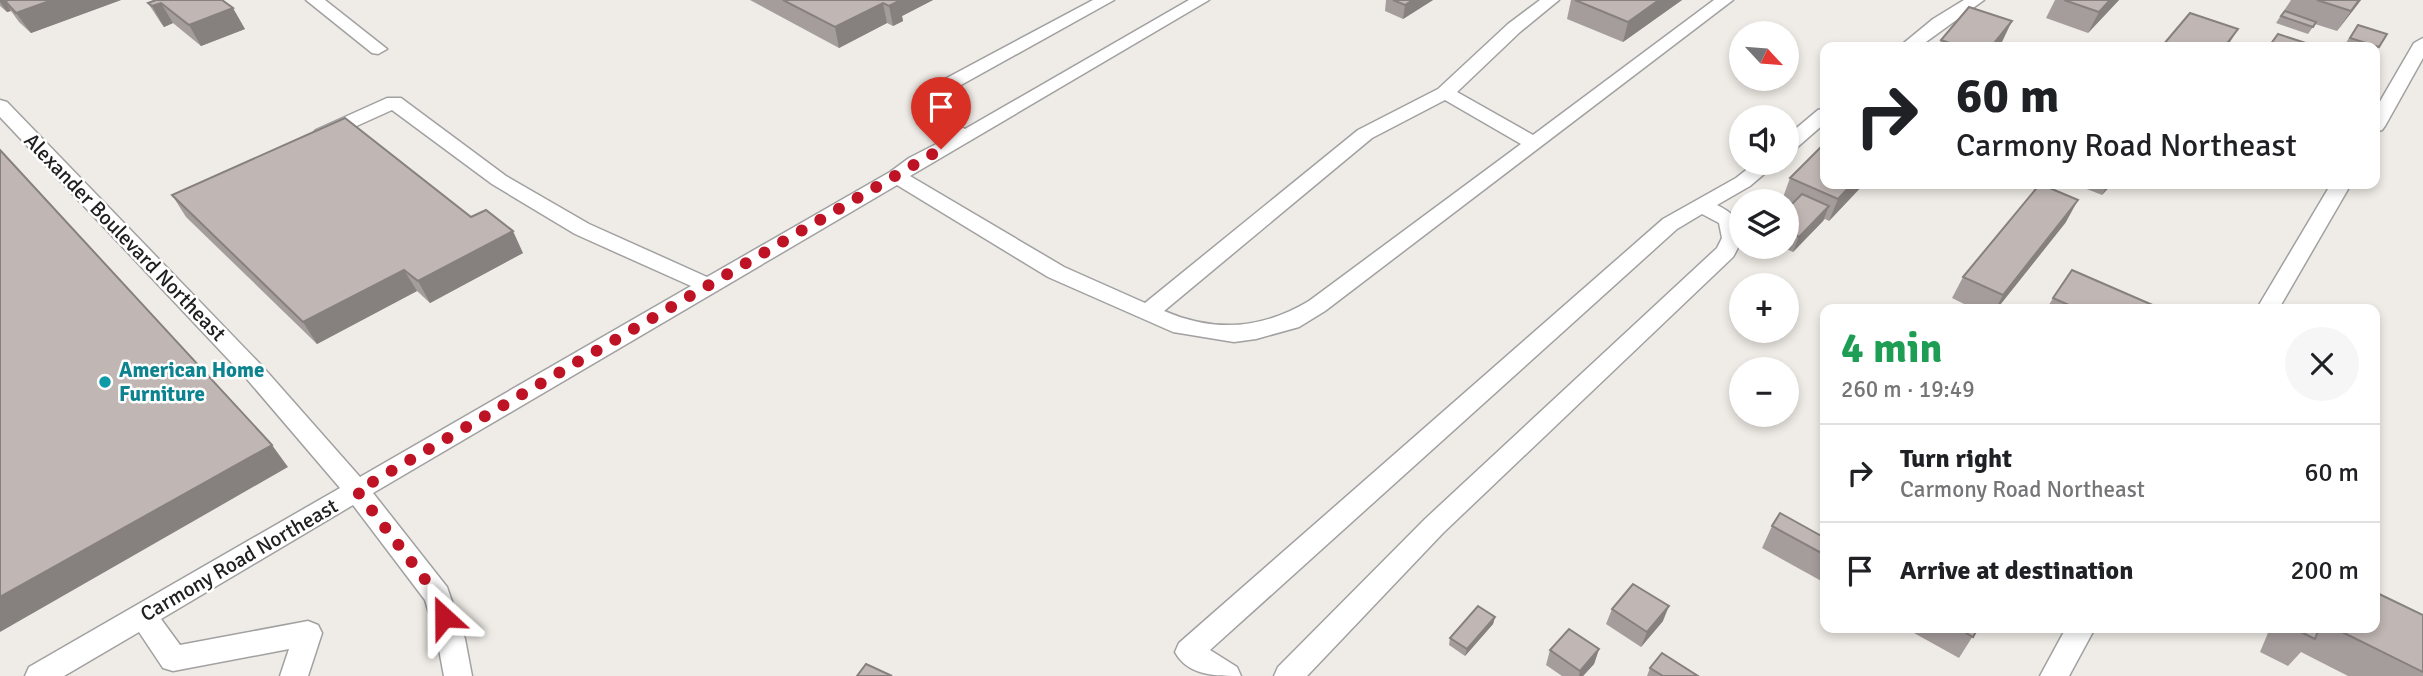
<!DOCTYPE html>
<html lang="en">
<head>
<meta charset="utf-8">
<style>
	body { margin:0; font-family:Signika,sans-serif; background:#f6f6f6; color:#202124; height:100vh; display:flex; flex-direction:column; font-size:26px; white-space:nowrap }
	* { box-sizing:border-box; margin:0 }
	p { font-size:23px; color:#757577 }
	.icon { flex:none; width:38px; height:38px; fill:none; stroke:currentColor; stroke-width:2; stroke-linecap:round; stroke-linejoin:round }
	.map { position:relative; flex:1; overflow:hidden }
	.sheet { position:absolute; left:1820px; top:304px; width:560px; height:329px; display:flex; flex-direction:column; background:#fff; border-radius:14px; box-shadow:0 4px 10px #0003 }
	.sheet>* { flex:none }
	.guide { position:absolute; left:1820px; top:42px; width:560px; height:147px; border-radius:14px; box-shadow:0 4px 10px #0003; background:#fff; color:#202124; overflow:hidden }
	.needle { width:46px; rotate:116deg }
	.tools { position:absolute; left:1729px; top:21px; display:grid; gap:14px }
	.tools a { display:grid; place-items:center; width:70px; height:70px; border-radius:50%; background:#fff; box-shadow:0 4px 10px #0003; font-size:35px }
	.pin { position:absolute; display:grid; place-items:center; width:60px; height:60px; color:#fff; margin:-72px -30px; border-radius:50% 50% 50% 0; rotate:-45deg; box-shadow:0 0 7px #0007 }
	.pin .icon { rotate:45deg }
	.me { position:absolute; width:77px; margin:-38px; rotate:336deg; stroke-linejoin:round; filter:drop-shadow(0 0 5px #0008) }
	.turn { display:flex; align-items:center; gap:24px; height:147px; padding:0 21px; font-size:32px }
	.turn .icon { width:91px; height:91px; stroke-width:2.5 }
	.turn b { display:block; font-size:49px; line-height:60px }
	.round { display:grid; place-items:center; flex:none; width:74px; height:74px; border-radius:37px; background:#f6f6f6 }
	.headline { display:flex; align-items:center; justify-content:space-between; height:119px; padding:0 21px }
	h1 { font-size:42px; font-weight:800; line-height:52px; color:#1e9e55 }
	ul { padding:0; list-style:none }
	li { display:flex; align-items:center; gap:21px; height:98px; padding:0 21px; border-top:2px solid #e0e0e0 }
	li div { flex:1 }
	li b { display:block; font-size:26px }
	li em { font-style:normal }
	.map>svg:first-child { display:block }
</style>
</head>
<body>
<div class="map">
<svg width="2423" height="676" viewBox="0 0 2423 676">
	<rect width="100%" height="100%" fill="#efece7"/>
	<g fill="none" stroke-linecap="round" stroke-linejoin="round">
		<g stroke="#a1a1a1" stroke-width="3">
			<g id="minor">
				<path d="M306 0H325L387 49 378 54 372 53Z"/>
				<path d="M1093 0H1114L943 95 938 108 944 118 965 129 1189 0H1209L910 176 1064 267 1145 303 1358 130 1438 89 1508 24 1540 0H1559L1520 32 1457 92 1533 135 1714 0H1733L1325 311 1299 327 1256 339 1234 342 1173 332 1048 277 897 185 373 493 447 587 465 639 472 676H444L437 639 425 600 353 505 161 619 180 645 308 621 318 625 322 633 308 676H280L289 649 173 671 163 668 139 632 64 676H25L29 667 340 488 246 378 0 117V100L7 102 262 366 360 477 691 286 575 234 492 184 392 110 330 138H316L313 134 316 130 387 98H401L506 176 589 224 707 277 890 172 909 158 950 137 929 126 920 108 928 88ZM1445 100 1521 144 1309 301C1262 329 1215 333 1164 311L1372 138Z"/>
				<path d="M1964 0H1984L1919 47H1899L1933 19Z"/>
				<path d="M2423 38V58L2385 126 2382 130 2375 132V110L2414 43Z"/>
				<path d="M1825 108V123L1794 150 1787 152V136L1818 110Z"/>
				<path d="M1755 163H1777L1750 186 1717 205C1743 218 1749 231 1733 257L1443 533 1307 676H1274L1278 667 1425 519 1717 248 1722 238 1719 223 1702 214 1677 229 1210 650 1237 667 1241 676C1216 676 1188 676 1175 652L1179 643 1663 219 1736 178Z"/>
				<path d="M2331 184H2351L2278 310H2256Z"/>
				<path d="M2066 628H2095L2069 676H2040Z"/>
			</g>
		</g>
		<use href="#minor" fill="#fff" fill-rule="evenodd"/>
	</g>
	<g fill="#a59d9b">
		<path d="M0 0H121L31 33 19 22 11 11 7 12 0 6Z"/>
		<path d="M156 0 245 29 201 46 173 23 164 27 161 23 148 3Z"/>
		<path d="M750 0H933L902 16 903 21 893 26 887 23 839 48Z"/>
		<path d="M1386 0H1433L1403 19 1385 11Z"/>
		<path d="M1571 0H1682L1623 42 1567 19Z"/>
		<path d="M2055 0H2119L2088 33 2046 18Z"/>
		<path d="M2291 0H2361L2337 31 2315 24 2308 34 2276 23Z"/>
		<path d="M2358 25 2379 47 2375 53V47H2343Z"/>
		<path d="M1941 40 2002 42 1998 47H1938Z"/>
		<path d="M1790 178 1864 184 1829 221 1825 219 1823 221 1793 252 1782 247H1787V209L1792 204 1782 200Z"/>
		<path d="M2074 184H2112L2102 195Z"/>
		<path d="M172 195 471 217 523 253 430 303 417 291 317 344 186 217Z"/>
		<path d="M2066 222 1996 310H1976L1952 298 1963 277Z"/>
		<path d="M2053 298 2164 310H2046Z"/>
		<path d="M1772 526 1825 538V583L1762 548Z"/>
		<path d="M1612 609 1663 621 1641 647 1606 624Z"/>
		<path d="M2423 615V676H2348L2301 652 2288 666 2260 652 2270 628H2375Z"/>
		<path d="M1495 617 1493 624 1465 656 1449 645 1450 638Z"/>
		<path d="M1905 628H1978L1959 658Z"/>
		<path d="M1599 649 1594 664 1583 676H1562L1546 665 1550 650Z"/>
		<path d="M1650 668 1698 676H1647Z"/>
	</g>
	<g fill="#86807e">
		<path d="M0 0H41L5 1 11 11 7 12 0 2Z"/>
		<path d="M52 0H121L31 33 16 13Z"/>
		<path d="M894 0H933L902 16 903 21 893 26 889 6Z"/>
		<path d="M1413 0H1433L1403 19 1405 5Z"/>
		<path d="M1659 0H1682L1623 42 1628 22Z"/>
		<path d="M2110 0H2119L2088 33 2099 12Z"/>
		<path d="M2359 0H2361L2337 31 2351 11Z"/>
		<path d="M161 3 173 23 164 27 152 6Z"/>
		<path d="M883 3 887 23 839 48 835 27Z"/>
		<path d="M233 8 245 29 201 46 189 25Z"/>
		<path d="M2012 21 2002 42 1998 47H1991Z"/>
		<path d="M2238 29 2227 47H2224Z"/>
		<path d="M1852 184H1864L1829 221 1838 199Z"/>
		<path d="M2108 184H2112L2102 195Z"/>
		<path d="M2078 200 2066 222 1996 310H1995L2003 295Z"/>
		<path d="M1829 206 1823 221 1793 252 1799 237Z"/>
		<path d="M513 231 523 253 430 303 418 281Z"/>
		<path d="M404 270 417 291 317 344 303 322Z"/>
		<path d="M272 445 288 467 0 632V597Z"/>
		<path d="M1669 606 1663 621 1641 647 1647 632Z"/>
		<path d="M1495 617 1493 624 1465 656 1467 649Z"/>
		<path d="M1599 649 1594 664 1583 676H1579L1580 671Z"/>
	</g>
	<g fill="#c0b7b4" stroke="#86807e" stroke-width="2">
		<path d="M9 0H52L16 13 5 1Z"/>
		<path d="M156 0H222L233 8 189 25 161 3 152 6 148 3Z"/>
		<path d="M783 0H898L899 1 889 6 883 3 835 27Z"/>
		<path d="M1393 0H1413L1405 5Z"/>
		<path d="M1575 0H1659L1628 22Z"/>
		<path d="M2064 0H2110L2099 12Z"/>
		<path d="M2317 0H2359L2351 11Z"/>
		<path d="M1969 7 2012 21 1991 47H1961L1941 40Z"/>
		<path d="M2285 11 2316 22 2313 27 2281 16Z"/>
		<path d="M2190 13 2238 29 2224 47H2170L2163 45Z"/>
		<path d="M2358 25 2387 34 2379 47 2350 38Z"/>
		<path d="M2278 34 2318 47H2275L2270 45Z"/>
		<path d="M345 118 471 217 486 210 513 231 418 281 404 270 303 322 172 195Z"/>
		<path d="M1825 143V184H1852L1838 199 1790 178Z"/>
		<path d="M0 150 272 445 0 597Z"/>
		<path d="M2040 184 2078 200 2003 295 1963 277Z"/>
		<path d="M1802 194 1829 206 1799 237 1787 231V209Z"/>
		<path d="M2072 270 2164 310H2080L2053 298Z"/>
		<path d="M1780 513 1825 538V555L1772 526Z"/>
		<path d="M1633 584 1669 606 1647 632 1612 609Z"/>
		<path d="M2375 592 2423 615V672L2334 628H2375Z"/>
		<path d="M1478 606 1495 617 1467 649 1450 638Z"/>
		<path d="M1958 628H1978L1973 637Z"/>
		<path d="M2293 628H2319L2315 639Z"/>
		<path d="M1569 629 1599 649 1580 671 1550 650Z"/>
		<path d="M1662 653 1698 676H1663L1650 668Z"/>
		<path d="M866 664 892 676H857Z"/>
	</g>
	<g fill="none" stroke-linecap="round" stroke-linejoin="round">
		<path stroke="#bd1325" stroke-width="12" stroke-dasharray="0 21.6" d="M444 617 437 595 357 491 941 149"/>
	</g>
	<circle fill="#0f9aa8" stroke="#fff" stroke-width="2.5" cx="105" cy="382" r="7"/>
	<g text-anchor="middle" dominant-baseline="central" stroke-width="5" stroke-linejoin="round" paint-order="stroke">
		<g font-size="21" fill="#202020" stroke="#fff">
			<text transform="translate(125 237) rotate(46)">Alexander Boulevard Northeast</text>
			<text transform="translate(239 560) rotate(-30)">Carmony Road Northeast</text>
		</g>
		<g font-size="21" font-weight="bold" fill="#0d838f" stroke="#fff" text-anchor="start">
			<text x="119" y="370">American Home<tspan x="119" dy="24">Furniture</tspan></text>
		</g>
	</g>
</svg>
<div class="tools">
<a><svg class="needle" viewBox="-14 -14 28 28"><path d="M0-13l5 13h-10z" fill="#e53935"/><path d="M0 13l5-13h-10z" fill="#757577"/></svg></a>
<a><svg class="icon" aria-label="sound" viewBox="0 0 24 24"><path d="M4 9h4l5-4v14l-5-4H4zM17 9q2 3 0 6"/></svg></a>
<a><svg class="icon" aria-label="layers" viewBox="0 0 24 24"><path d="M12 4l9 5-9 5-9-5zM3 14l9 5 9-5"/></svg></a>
<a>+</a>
<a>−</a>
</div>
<div class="pin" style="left:941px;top:149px;background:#d93025"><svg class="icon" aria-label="arrive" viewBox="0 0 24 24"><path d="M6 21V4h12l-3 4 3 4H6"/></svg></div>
<svg class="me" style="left:444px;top:617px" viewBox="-20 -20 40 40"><path d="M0-17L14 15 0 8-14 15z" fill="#bd1325" stroke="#fff" stroke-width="4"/></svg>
<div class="guide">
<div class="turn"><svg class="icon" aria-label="right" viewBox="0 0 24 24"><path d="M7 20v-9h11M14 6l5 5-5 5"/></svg><div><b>60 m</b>Carmony Road Northeast</div></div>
</div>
<section class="sheet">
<div class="headline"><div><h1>4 min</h1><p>260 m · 19:49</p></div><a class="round"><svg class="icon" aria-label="close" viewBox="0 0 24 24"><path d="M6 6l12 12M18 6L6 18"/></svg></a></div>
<ul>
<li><svg class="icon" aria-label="right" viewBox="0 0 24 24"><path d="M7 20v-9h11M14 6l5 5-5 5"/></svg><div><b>Turn right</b><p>Carmony Road Northeast</p></div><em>60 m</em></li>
<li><svg class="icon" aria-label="arrive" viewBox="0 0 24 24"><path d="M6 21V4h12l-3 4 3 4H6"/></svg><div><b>Arrive at destination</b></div><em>200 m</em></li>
</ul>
</section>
</div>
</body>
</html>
